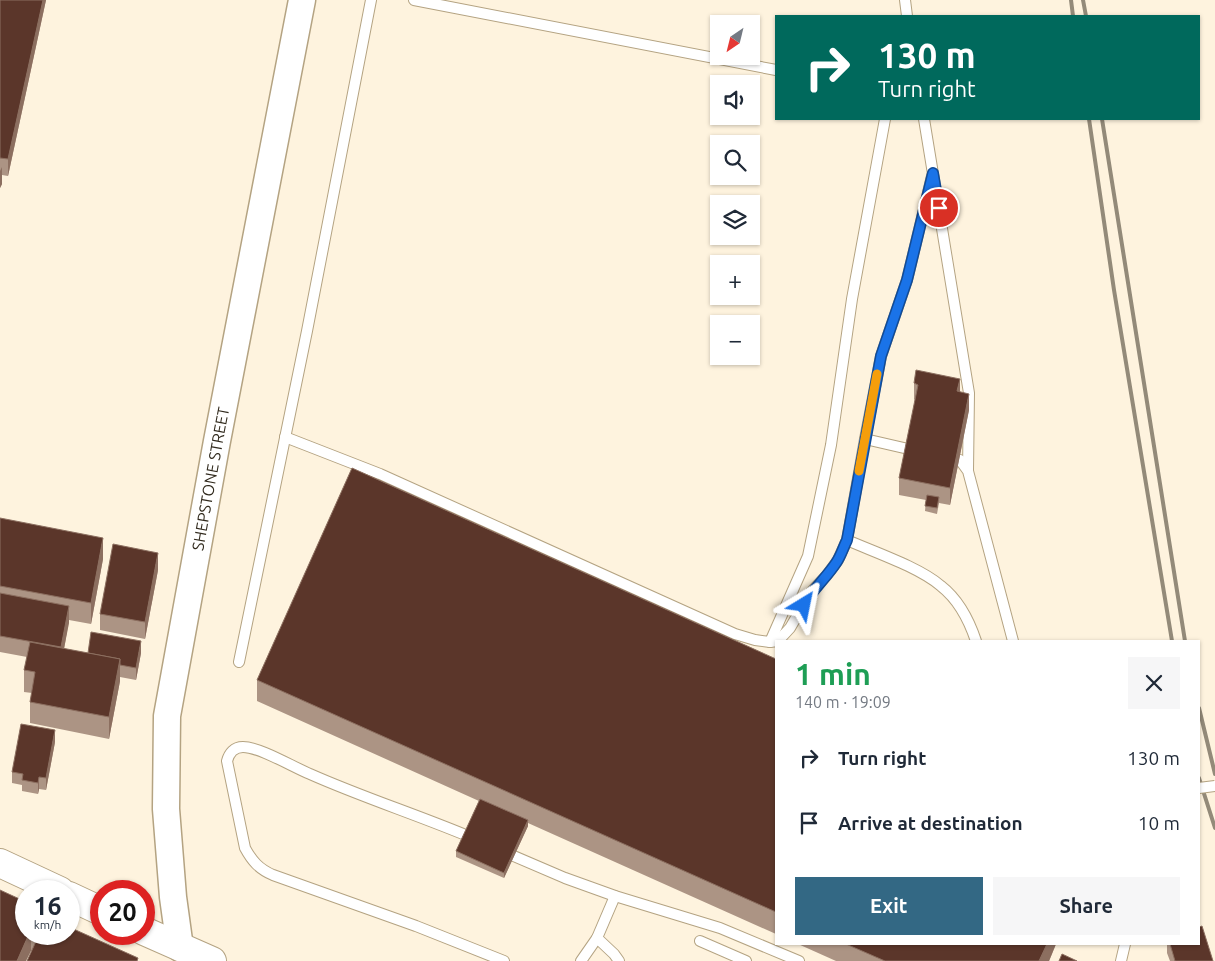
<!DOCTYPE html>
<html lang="en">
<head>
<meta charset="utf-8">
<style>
	body { margin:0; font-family:Ubuntu,sans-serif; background:#f6f6f7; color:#1f2937; height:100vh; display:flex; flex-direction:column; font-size:19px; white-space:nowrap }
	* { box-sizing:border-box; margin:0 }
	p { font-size:16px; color:#747a83 }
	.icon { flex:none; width:28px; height:28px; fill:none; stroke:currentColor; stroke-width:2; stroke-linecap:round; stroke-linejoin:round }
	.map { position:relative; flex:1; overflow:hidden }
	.sheet { position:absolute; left:775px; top:640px; width:425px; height:305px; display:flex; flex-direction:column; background:#fff; border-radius:0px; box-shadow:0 1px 4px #0004 }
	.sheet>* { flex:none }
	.guide { position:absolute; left:775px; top:15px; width:425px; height:105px; border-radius:0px; box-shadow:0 1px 4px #0004; background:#00695c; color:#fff; overflow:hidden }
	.needle { width:32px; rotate:215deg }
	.controls { position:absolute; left:710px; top:15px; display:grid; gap:10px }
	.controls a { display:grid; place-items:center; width:50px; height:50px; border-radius:0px; background:#fff; box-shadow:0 1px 4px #0004; font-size:25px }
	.speed { position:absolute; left:15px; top:880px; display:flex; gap:10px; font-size:25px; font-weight:700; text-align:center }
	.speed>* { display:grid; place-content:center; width:65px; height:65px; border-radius:50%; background:#fff; box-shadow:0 1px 4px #0004; line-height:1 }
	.speed small { font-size:12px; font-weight:400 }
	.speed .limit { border:8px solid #d22; background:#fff; color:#111 }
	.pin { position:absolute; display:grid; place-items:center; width:42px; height:42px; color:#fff; margin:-21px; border:2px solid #fff; border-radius:50%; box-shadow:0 1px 5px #0007 }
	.me { position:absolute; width:55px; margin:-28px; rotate:35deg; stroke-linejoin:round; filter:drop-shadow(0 0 4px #0008) }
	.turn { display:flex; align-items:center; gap:18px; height:105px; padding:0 20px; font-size:22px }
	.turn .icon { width:65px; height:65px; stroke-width:2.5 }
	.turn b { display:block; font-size:35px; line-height:42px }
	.round { display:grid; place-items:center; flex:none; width:52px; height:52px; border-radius:0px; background:#f6f6f7 }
	.summary { display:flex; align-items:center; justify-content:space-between; height:85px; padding:0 20px }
	h1 { font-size:30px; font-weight:600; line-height:38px; color:#1e9e55 }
	.action { display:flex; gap:10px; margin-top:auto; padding:10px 20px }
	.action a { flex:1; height:58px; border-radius:0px; background:#336884; color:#fff; font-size:20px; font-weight:600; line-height:58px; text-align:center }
	.action a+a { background:#f6f6f7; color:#1f2937 }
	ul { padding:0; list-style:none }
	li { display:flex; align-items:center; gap:15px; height:65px; padding:0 20px }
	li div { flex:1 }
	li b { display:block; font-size:19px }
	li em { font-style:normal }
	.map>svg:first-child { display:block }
</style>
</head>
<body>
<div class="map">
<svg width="1215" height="961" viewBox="0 0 1215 961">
	<rect width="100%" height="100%" fill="#fef3de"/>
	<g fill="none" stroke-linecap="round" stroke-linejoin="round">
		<g stroke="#b4a382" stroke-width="12">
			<g id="lane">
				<path d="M414 0 776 70"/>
				<path d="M905 0 907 16"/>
				<path d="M924 119 969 393 968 470"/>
				<path d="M285 437 380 474 735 634 755 640 770 642 778 641 790 628 811 592 827 575 838 560 847 540 865 439 917 451"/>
				<path d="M865 439 881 356 907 280 932 176"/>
				<path d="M946 457 960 460 968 471 1013 641"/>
				<path d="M847 540C874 552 919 567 941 586 959 600 969 620 976 641"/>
				<path d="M770 642 808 556 831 445 852 299 885 119"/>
				<path d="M239 662 307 331 371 0"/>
				<path d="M475 839C421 816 364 798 310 774 293 767 260 747 243 747 234 747 229 753 227 761L245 848C252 861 259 869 273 875L416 926 504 961"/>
				<path d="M502 851 565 878 615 896 720 928 799 961"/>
				<path d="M597 938 614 954 619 961"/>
				<path d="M700 941 746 961"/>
				<path d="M581 961 597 938 615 896"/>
				<path d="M1121 961 1125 944"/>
			</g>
		</g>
		<g stroke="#b4a382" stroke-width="29">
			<g id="secondary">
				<path id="s1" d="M180 948 173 897 166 809 167 716 217 441 302 0"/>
			</g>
		</g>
		<g stroke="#b4a382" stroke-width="30">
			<g id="primary">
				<path d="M0 863 60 891"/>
				<path d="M69 896 101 911"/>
				<path d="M144 931 212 961"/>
			</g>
		</g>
		<use href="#lane" stroke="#fff" stroke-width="10"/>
		<use href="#secondary" stroke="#fff" stroke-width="26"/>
		<use href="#primary" stroke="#fff" stroke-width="28"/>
		<g stroke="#938a79" stroke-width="4">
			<path d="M1071 0 1073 16"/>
			<path d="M1083 0 1086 16"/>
			<path d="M1089 119 1114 290 1172 641"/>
			<path d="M1102 119 1185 641"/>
			<path d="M1199 708 1215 774"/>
			<path d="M1199 778 1215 828"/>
		</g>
		<g stroke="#b4a382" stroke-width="12" stroke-linecap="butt">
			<path id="lane-bridge" d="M1199 788 1215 786"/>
		</g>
		<use href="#lane-bridge" stroke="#fff" stroke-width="10"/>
	</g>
	<g fill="#ac9484">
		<path d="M0 0H46L8 176 2 175V184L0 188Z"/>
		<path d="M914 383 960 392 969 410 950 505 939 503 937 514 925 511 926 500 899 495V478L915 400 914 399Z"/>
		<path d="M0 518 103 559 91 624 69 620 64 649 88 653H141L136 680 120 677V681L109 739 30 723V702L32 693 24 692V670L27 657 0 652Z"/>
		<path d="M158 570 145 639 100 630V614Z"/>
		<path d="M776 659V934L528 823V826L504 878 456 857V851L479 801 257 701V680Z"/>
		<path d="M55 742 46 790 39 789 38 794 22 791V785L12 783V772Z"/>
		<path d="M26 934 138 961 31 951Z"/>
		<path d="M798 944H1056L1049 961H836Z"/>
		<path d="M1167 944H1199L1213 961H1170L1167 953Z"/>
	</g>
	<g fill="#8c6f60">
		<path d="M43 0H46L8 176V159Z"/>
		<path d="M2 167V184L0 188V171Z"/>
		<path d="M960 379V396L957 391Z"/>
		<path d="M969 394V410L950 505V488Z"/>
		<path d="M103 538V559L91 624V603Z"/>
		<path d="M158 553V570L145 639V622Z"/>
		<path d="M69 606V623L61 664V647Z"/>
		<path d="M141 641V653L136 680V668Z"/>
		<path d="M120 659V681L109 739V717Z"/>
		<path d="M55 730V742L46 790V778Z"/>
		<path d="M39 777V789L38 794V783Z"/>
		<path d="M528 820V826L504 878V873Z"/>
		<path d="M29 934H39L31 935V951L26 961H17Z"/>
		<path d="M1047 944H1056L1049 961H1039Z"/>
	</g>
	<g fill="#5b362a" stroke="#8c6f60">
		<path d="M0 0H43L8 159 0 158Z"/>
		<path d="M916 370 960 379 957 391 969 394 950 488 899 478 918 385 914 383Z"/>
		<path d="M352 468 776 659V912L257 680Z"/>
		<path d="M927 495 939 497 937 508 925 506Z"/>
		<path d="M0 518 103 538 91 603 0 586Z"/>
		<path d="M113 544 158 553 145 622 100 614Z"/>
		<path d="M0 593 69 606 61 647 0 636Z"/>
		<path d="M91 632 141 641 136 668 120 665V659L88 653Z"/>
		<path d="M30 642 120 659 109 717 30 702 35 672 24 670Z"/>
		<path d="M21 724 55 730 46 778 39 777 38 783 22 780 23 774 12 772Z"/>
		<path d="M480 799 528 820 504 873 456 851Z"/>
		<path d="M0 890 26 902V934H29L17 961H0Z"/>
		<path d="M1202 926 1213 961H1175L1170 944H1199V927Z"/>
		<path d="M69 927 138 958 137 961H27L38 937 31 935V934H69Z"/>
		<path d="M846 944H1047L1039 961H885Z"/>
		<path d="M1062 954 1077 961H1059Z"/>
	</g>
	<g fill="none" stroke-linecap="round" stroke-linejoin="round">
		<g stroke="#114b97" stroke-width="12">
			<path id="route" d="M804 605C813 589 826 578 836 563 841 556 843 548 847 540L881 356 907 280 933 173 939 208"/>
		</g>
		<use href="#route" stroke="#1a73e8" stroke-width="9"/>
		<path stroke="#f59e0b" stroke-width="9" d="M859 471 877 374"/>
	</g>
	<g text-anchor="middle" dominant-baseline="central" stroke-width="5" stroke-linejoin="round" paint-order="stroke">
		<g font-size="16" fill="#312a1d" stroke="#fef3de">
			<text stroke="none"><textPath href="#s1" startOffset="474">SHEPSTONE STREET</textPath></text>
		</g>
	</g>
</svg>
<div class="controls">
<a><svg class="needle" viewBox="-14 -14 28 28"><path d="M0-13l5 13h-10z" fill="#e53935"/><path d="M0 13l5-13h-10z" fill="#747a83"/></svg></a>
<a><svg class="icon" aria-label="sound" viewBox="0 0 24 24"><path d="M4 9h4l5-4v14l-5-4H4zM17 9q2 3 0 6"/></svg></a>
<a><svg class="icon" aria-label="search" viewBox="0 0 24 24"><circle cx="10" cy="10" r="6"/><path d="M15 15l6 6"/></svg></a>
<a><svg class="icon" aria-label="layers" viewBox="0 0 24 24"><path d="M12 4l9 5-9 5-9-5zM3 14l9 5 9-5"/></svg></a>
<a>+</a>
<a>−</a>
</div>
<div class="speed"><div>16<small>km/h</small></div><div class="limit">20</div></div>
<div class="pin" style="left:939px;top:208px;background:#d93025"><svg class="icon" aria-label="arrive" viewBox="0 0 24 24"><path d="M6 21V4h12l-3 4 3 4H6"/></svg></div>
<svg class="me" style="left:804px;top:605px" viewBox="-20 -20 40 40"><path d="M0-17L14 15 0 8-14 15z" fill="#1a73e8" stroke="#fff" stroke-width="4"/></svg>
<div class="guide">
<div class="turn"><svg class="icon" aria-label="right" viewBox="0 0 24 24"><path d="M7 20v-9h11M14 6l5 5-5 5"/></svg><div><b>130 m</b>Turn right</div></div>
</div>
<section class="sheet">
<div class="summary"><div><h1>1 min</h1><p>140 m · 19:09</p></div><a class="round"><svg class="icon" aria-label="close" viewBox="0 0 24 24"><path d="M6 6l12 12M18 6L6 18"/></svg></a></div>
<ul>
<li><svg class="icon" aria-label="right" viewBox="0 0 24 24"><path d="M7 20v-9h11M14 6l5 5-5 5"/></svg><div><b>Turn right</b></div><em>130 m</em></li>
<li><svg class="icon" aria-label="arrive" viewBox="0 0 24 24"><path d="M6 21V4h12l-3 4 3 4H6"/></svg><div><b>Arrive at destination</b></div><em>10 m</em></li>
</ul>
<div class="action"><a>Exit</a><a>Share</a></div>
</section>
</div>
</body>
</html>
